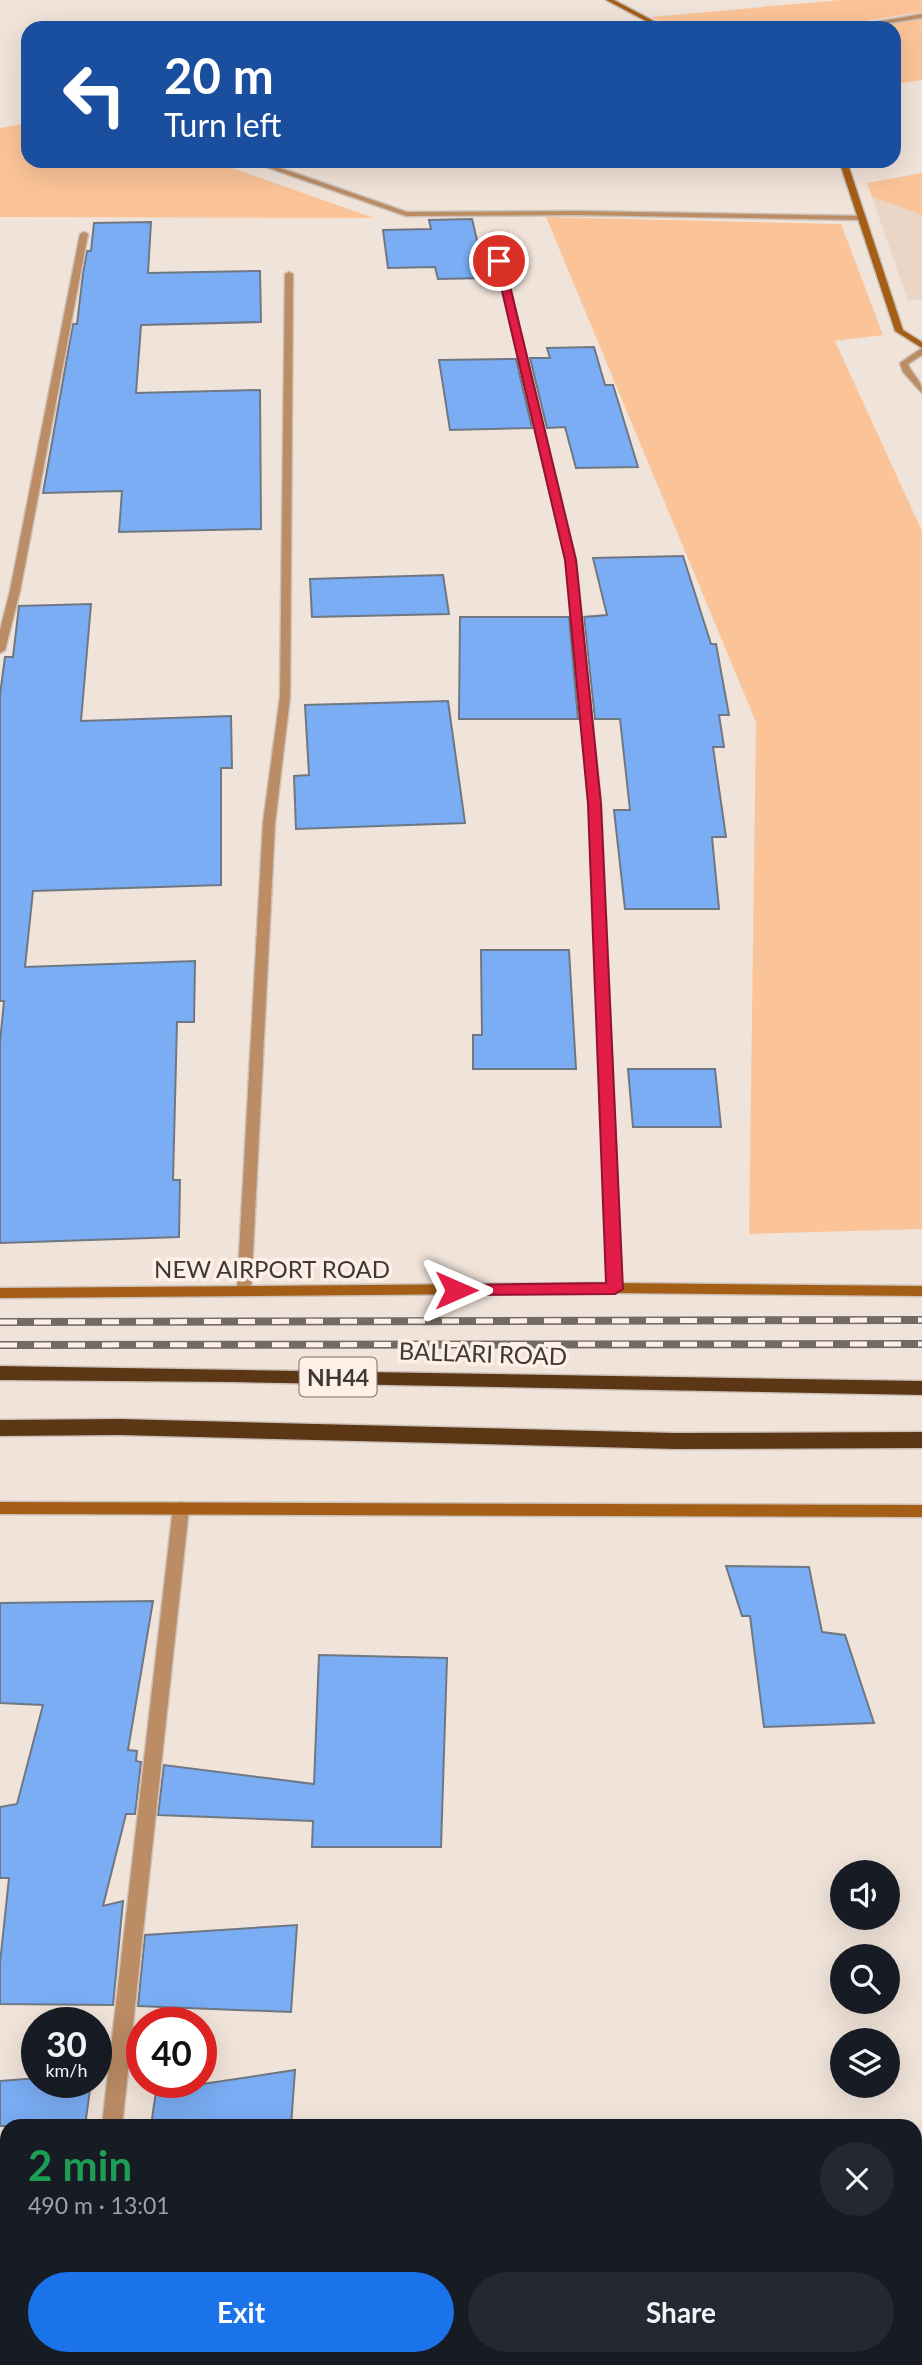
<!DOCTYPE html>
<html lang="en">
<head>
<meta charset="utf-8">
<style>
	body { margin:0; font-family:Lato,sans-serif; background:#242831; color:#f1f3f6; height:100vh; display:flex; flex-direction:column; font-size:26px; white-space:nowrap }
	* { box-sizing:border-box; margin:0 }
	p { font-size:23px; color:#9ea1a6 }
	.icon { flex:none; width:38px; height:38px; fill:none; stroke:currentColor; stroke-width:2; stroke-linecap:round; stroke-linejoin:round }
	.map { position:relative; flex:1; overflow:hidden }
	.details { position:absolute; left:0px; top:2119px; width:922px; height:247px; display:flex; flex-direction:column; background:#171b24; border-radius:21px 21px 0 0; box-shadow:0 7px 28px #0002 }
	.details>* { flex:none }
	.banner { position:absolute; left:21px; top:21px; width:880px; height:147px; border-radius:21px; box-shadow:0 7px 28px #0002; background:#1a4fa0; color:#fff; overflow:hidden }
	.controls { position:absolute; left:830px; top:1860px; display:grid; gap:14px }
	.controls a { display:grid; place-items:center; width:70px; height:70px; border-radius:50%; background:#171b24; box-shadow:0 7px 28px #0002; font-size:35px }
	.speed { position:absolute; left:21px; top:2007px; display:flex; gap:14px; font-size:35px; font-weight:700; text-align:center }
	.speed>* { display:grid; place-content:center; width:91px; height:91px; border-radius:50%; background:#171b24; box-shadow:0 7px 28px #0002; line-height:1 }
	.speed small { font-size:18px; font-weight:400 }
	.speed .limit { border:10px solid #d22; background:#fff; color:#111 }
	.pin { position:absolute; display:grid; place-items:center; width:60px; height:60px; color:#fff; margin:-30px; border:4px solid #fff; border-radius:50%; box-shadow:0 2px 7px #0007 }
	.me { position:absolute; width:77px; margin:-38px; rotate:90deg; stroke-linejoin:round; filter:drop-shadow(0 0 5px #0008) }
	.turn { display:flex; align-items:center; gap:24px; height:147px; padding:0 28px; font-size:32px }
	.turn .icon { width:91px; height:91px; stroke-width:2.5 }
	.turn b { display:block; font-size:49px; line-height:60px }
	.round { display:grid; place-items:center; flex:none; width:74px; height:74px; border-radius:37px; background:#242831 }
	.head { display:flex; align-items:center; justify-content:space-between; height:119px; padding:0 28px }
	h1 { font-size:42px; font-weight:700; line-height:52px; color:#1e9e55 }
	.action { display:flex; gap:14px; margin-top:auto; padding:14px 28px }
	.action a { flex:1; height:80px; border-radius:42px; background:#1a73e8; color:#fff; font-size:28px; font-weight:700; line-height:80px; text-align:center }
	.action a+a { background:#242831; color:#f1f3f6 }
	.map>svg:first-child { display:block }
</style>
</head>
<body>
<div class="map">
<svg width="922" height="2365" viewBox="0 0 922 2365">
	<rect width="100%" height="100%" fill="#f0e3d9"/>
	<path fill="#ead6c7" d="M872 197 922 215V299L908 301Z"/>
	<g fill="#fbc498">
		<path d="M842 0H922V12L821 28H673L651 17Z"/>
		<path d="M922 18V80L894 84V28H860Z"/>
		<path d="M28 123V161H212L374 218 0 217V128Z"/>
		<path d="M922 173V215L872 197 867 183Z"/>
		<path d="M546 217 841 224 883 335 835 341 922 531V1229L749 1234 756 722Z"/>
	</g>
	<g fill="#7aadf4" stroke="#6f7783" stroke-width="2">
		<path d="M472 219 486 278 438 279 435 267 388 268 383 230 431 229 429 220Z"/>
		<path d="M151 222 148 273 260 271 261 322 141 325 136 393 260 390 261 529 119 532 122 491 43 493 73 324H77L83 274 87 251H91L94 223Z"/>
		<path d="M594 347 605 385H613L638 467 576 468 565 427 547 428 530 358H550L547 348Z"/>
		<path d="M516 359 532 428 450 430 439 360Z"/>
		<path d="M683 556 711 644H716L729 715H719L724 747H713L726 837H712L719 909H625L614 810H630L620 719H595L584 617 607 615 593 558Z"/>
		<path d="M443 575 449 614 312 617 310 579Z"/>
		<path d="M91 604 81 721 231 716 232 768H221V885L33 891 25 967 195 961 194 1022H177L173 1180H180L179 1237 0 1243V1042L4 1001H0V695L5 657H13L19 606Z"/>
		<path d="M460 617H569L578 719H459Z"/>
		<path d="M448 701 465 823 296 829 294 776 309 775 305 705Z"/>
		<path d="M481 950H569L576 1069H473V1035H482Z"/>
		<path d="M628 1069H715L721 1127H633Z"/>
		<path d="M726 1566 809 1567 822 1632 845 1635 874 1723 764 1727 750 1616H742Z"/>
		<path d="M153 1601 128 1750 137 1751 136 1761 141 1762 135 1814H126L103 1906 123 1901 113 2005 0 2004V1963L9 1878H0V1807L17 1804 43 1705 0 1703V1603Z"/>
		<path d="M319 1655 447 1658 441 1847H312L313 1821 158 1815 164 1765 314 1784Z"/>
		<path d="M297 1925 291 2012 138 2006 145 1935Z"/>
		<path d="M295 2070 291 2126H151L156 2091Z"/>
		<path d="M37 2078V2082H91L85 2126H0V2081Z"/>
	</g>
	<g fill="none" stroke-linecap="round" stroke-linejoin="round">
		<g stroke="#ccc1b8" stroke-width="3">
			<g id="street">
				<path d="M922 14V18L856 28H841Z"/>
				<path d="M24 81H28V85L24 83Z"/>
				<path d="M249 161H260L407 212 576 211 862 216 866 218 862 220 576 215 406 216Z"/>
				<path d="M84 232 88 234 20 591 5 650 0 653V630L10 591 80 234Z"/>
				<path d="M493 232 497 234 576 560 601 804 622 1288 615 1293 608 1288 589 804 566 560 489 234Z"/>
				<path d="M289 272 293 274 290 697 275 823 251 1291 244 1296 237 1291 263 823 280 697 285 274Z"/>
				<path d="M922 348V355L908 364C912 375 922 380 922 393L903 372 900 363Z"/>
				<path d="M181 1502 187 1504 189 1508 122 2126H102L173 1508 175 1504Z"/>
				<rect x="0" y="2148" width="7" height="18"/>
				<path d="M72 2359H94L93 2365H71Z"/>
			</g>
		</g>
		<g stroke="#ccc1b8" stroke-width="3">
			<g id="secondary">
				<path d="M606 0H614L667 28H659Z"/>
				<path d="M839 161H847L903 330 922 342V348L895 331Z"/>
				<path d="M615 1283 922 1286V1296L615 1293 0 1298V1288Z"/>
				<path d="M0 1502 922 1505V1517L0 1514Z"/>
			</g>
		</g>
		<g stroke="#ccc1b8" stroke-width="3">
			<g id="highway">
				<path d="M0 1366 922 1381V1395L230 1382 0 1380Z"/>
				<path d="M120 1419 675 1433 922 1432V1448L675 1449 120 1435 0 1436V1420Z"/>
			</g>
		</g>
		<use href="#street" fill="#bc8c65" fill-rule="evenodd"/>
		<use href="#secondary" fill="#a45e16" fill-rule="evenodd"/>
		<use href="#highway" fill="#5c3716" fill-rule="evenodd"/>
		<g stroke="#726b65" stroke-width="8">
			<g id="rail">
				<path d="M0 1322 922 1320"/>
				<path d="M0 1345 922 1344"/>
			</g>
		</g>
		<use href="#rail" stroke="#fef0e6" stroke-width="5" stroke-dasharray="17" stroke-linecap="butt"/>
	</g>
	<path fill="#e11d48" stroke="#92132f" stroke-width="2" d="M499 259 504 261 576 560 601 804 623 1289 615 1294 456 1295 448 1290 456 1285 606 1283 588 804 565 560 495 261Z"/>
	<g text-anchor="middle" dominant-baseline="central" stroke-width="7" stroke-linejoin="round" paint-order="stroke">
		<rect fill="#fef0e6" stroke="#78706a" stroke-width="2" x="299.5" y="1357.5" width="77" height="39" rx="5"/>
		<g font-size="23" font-weight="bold" fill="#3e3935">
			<text x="338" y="1377">NH44</text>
		</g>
		<g font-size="24" fill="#3e3935" stroke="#fef0e6">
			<text x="272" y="1268">NEW AIRPORT ROAD</text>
			<text transform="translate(483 1353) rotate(2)">BALLARI ROAD</text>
		</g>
	</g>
</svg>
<div class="controls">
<a><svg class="icon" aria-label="sound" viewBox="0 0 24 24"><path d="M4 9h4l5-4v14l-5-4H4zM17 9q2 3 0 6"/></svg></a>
<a><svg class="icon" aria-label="search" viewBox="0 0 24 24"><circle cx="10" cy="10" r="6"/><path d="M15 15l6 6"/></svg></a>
<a><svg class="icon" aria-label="layers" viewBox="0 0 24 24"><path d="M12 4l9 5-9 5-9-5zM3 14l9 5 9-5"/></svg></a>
</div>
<div class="speed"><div>30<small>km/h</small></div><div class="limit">40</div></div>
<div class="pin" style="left:499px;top:261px;background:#d93025"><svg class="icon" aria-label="arrive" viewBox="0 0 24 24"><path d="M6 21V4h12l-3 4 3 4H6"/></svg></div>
<svg class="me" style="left:456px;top:1290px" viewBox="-20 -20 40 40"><path d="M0-17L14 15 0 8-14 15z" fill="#e11d48" stroke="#fff" stroke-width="4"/></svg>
<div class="banner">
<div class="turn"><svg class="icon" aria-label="left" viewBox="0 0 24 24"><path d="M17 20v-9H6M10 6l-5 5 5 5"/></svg><div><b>20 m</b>Turn left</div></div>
</div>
<section class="details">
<div class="head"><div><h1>2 min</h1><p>490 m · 13:01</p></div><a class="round"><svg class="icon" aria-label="close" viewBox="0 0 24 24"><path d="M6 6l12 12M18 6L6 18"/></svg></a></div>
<div class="action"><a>Exit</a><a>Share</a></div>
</section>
</div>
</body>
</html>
